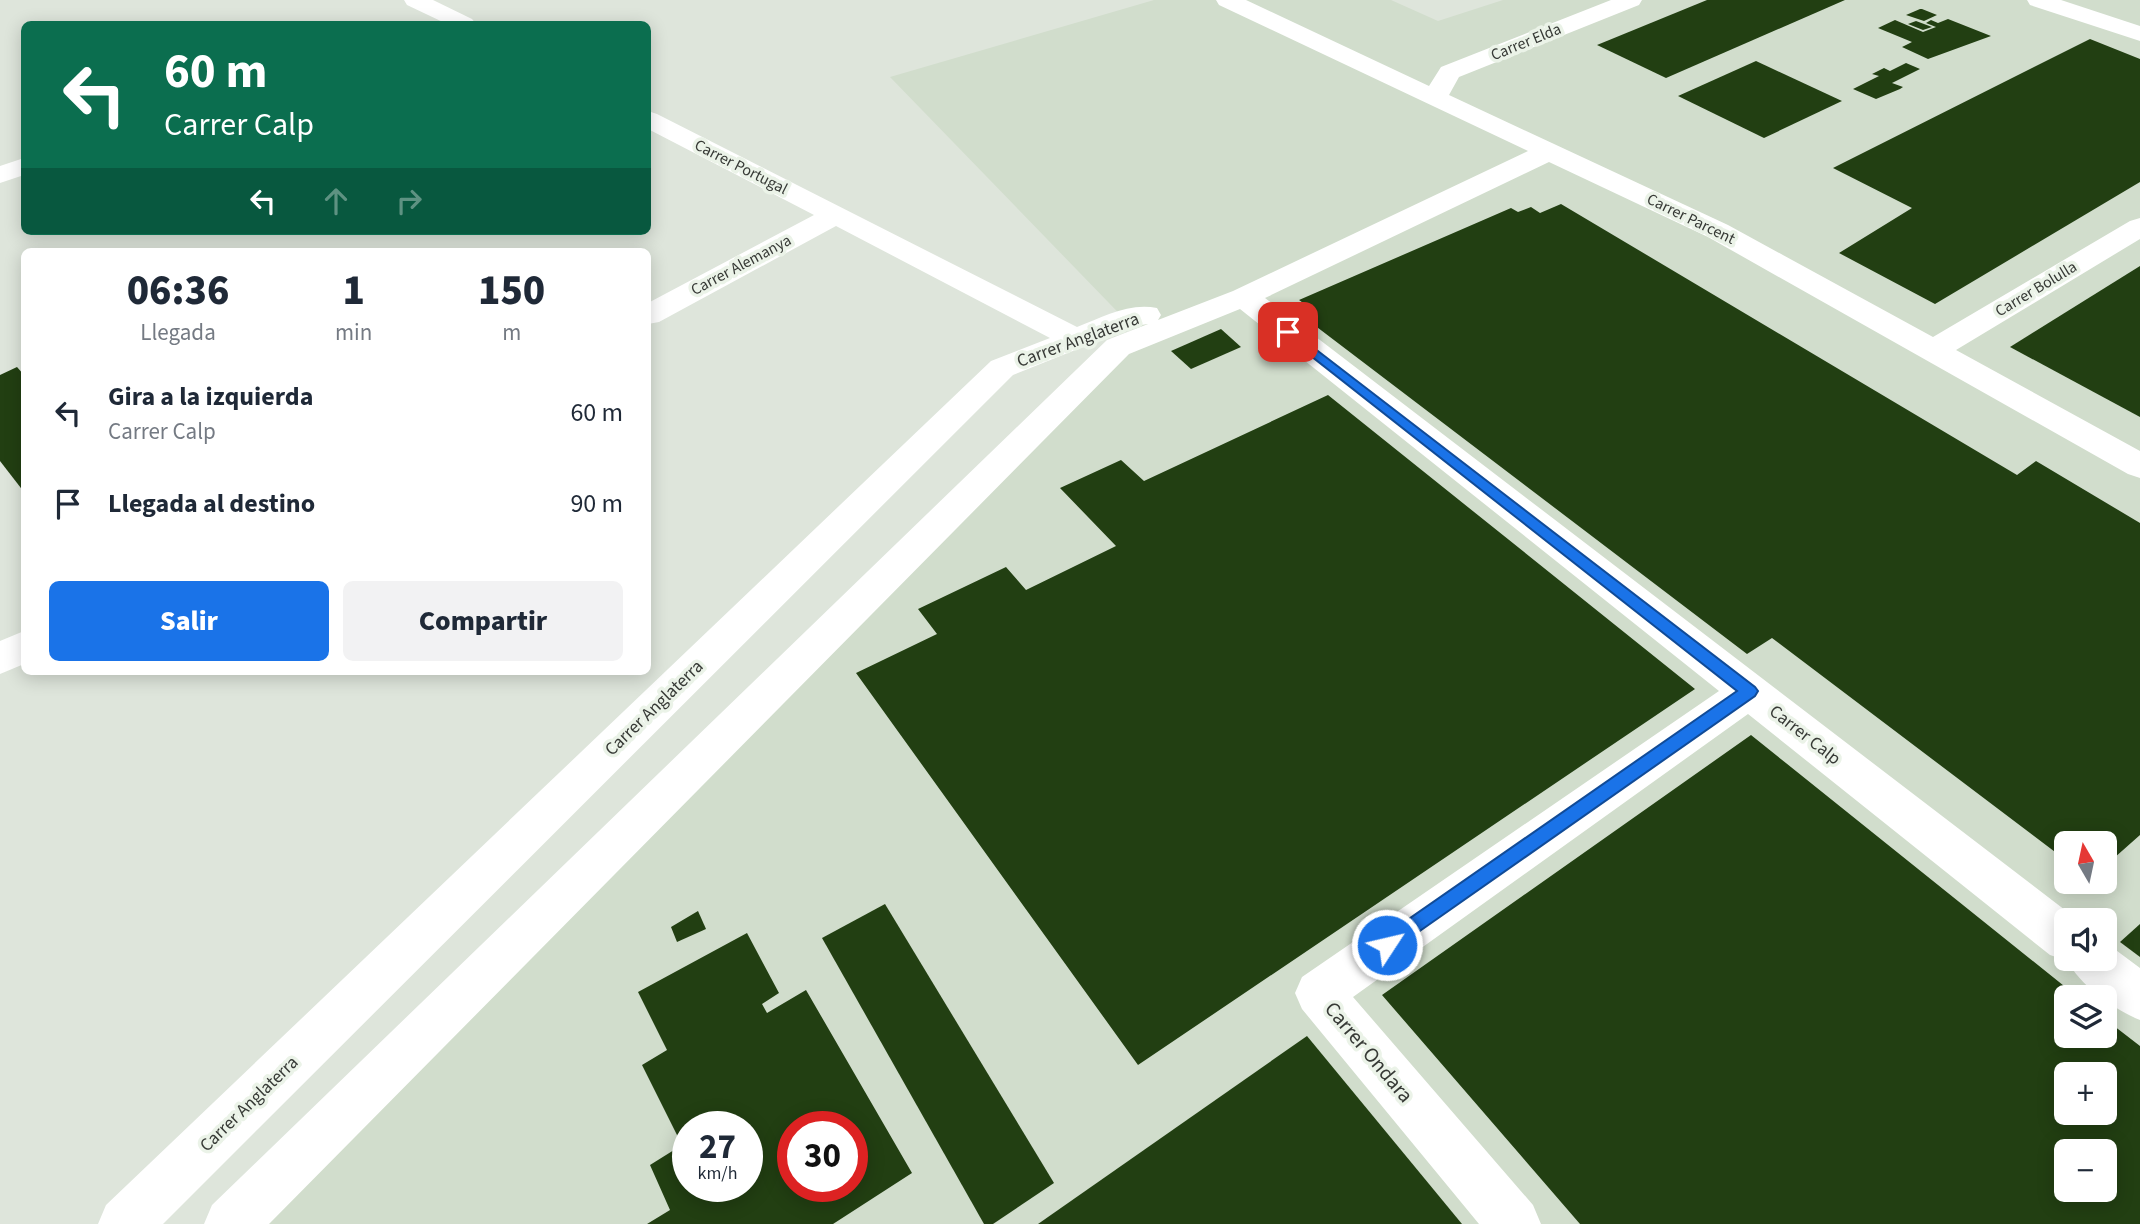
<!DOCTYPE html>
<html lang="es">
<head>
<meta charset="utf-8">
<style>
	body { margin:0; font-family:"Source Sans 3",sans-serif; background:#f2f2f3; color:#1f2937; height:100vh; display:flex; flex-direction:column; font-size:26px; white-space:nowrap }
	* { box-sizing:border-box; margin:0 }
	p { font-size:23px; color:#747a83 }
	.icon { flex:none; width:38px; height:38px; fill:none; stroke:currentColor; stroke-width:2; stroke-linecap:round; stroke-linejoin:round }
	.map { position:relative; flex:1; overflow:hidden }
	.panel { position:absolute; left:21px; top:248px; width:630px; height:427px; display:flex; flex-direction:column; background:#fff; border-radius:10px; box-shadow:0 4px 18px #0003 }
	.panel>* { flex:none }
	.banner { position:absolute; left:21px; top:21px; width:630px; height:214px; border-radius:10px; box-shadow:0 4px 18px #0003; background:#0b6e4f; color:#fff; overflow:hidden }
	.needle { width:46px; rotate:351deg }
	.buttons { position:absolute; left:2054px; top:831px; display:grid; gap:14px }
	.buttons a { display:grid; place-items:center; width:63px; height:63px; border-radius:10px; background:#fff; box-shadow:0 4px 18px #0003; font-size:35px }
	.speed { position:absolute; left:672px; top:1111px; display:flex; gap:14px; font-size:35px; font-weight:700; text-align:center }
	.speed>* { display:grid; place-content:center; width:91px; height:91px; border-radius:50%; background:#fff; box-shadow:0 4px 18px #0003; line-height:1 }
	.speed small { font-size:18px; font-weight:400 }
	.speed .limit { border:10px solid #d22; background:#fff; color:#111 }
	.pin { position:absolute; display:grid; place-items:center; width:60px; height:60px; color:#fff; margin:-30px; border-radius:14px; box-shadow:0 4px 10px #0006 }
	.me { position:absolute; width:77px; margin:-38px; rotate:55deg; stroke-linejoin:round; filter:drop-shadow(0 0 5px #0008) }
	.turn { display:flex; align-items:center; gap:24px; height:147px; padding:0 28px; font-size:32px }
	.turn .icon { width:91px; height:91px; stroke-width:2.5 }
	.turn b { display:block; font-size:49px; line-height:60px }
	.lanes { display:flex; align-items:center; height:66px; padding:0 28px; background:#0003; justify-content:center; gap:35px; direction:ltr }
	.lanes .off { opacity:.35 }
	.eta { display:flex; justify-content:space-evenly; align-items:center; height:119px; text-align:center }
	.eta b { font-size:42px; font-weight:800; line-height:49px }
	.cta { display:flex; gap:14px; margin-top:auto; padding:14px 28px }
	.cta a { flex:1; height:80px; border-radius:10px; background:#1a73e8; color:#fff; font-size:28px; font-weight:800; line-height:80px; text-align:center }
	.cta a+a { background:#f2f2f3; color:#1f2937 }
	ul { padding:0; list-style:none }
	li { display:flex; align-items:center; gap:21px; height:91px; padding:0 28px }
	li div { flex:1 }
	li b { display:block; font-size:26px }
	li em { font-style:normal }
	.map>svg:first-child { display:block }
</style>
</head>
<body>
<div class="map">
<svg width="2140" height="1224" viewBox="0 0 2140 1224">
	<rect width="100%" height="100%" fill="#dee5db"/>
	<path fill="#d1ddcc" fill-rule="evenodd" d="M1154 0H1391L1438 21 1503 0H2140V1224H247L1140 335 890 77ZM2067 844H2105V882H2067ZM2067 920H2105V959H2067ZM2067 998H2105V1036H2067ZM2067 1074H2105V1113H2067ZM688 1127H747V1186H688ZM793 1127H852V1186H793ZM2067 1152H2105V1190H2067Z"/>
	<g fill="#223f12" fill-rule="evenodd">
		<path d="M1707 0H1845L1666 78 1597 45Z"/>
		<path d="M1920 9H1922L1937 15 1924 21 1906 15Z"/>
		<path d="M1948 19 1991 36 1928 59 1902 47 1912 42 1878 28 1895 20 1923 32 1936 27 1926 23 1931 20 1938 23Z"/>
		<path d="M1916 21 1932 27 1923 30 1908 24Z"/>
		<path d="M2090 39 2140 59V182L1935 304 1839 253 1912 208 1833 168Z"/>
		<path d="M1756 61 1842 101 1764 138 1678 96Z"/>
		<path d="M1906 63 1920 69 1892 83 1903 87 1900 89 1876 99 1853 89 1879 76 1872 74 1884 68 1890 71Z"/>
		<path d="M1561 204 2017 475 2036 461 2140 523V835L2105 866V844H2067V861L1772 638 1747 654 1305 318 1316 312 1299 300 1511 208 1518 212 1531 207 1540 213Z"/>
		<path d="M2140 266V417L2010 347Z"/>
		<path d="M1221 329 1241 347 1191 369 1171 351Z"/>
		<path d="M17 367 24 375V492L0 461V375Z"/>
		<path d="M1328 395 1695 689 1138 1065 856 673 937 634 918 609 1006 567 1026 590 1116 546 1060 488 1121 460 1144 481Z"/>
		<path d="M1751 735 2079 998H2067V1036H2105V1019L2140 1046V1224H1580L1382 995ZM2067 1074H2105V1113H2067ZM2067 1152H2105V1190H2067Z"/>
		<path d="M885 904 1054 1183 993 1224H984L822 938Z"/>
		<path d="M698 911 706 929 677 942 671 927Z"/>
		<path d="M2140 924V957L2120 942Z"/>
		<path d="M747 933 779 993 762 1004 767 1013 806 990 912 1173 833 1224H647L670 1210 650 1165 682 1145 642 1065 667 1050 638 992ZM688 1127H747V1186H688ZM793 1127H852V1186H793Z"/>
		<path d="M1307 1036 1462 1224H1038Z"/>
	</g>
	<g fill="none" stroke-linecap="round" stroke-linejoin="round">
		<g fill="#fff" fill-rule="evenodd">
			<path d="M404 0H433L472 19 476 24H447L407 5Z"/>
			<path d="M1216 0H1246L1429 86 1441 67 1611 0H1642L1639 5 1459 77 1449 95 1728 225 1933 337 2130 221 2140 218V239L1956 350 2140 451V478L2128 474 1708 237 1549 162 1265 298 2078 920H2067V959H2105V942L2140 968V1020C2115 1010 2079 985 2068 961L2050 955 1748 714 1353 997 1533 1205 1541 1224H1479L1302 1009 1295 993 1302 977 1719 691 1240 309 1129 354 269 1224H204L212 1205 1107 340 1148 324 1135 326 1013 375 163 1224H98L106 1205 991 361 1050 338 836 226 659 322 648 324V303L814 215 648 129V111L657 114 1077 327C1102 317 1130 302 1157 308L1161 315 1158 320 1233 291 1528 151 1219 5Z"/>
			<path d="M2027 0H2061L2140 26V41L2030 5Z"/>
			<path d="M24 158V175L0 183V166Z"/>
			<path d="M24 631V664L0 674V641Z"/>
		</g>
	</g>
	<path fill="#1a73e8" stroke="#114b97" stroke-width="2" d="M1288 328 1755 687 1758 691 1755 696 1387 954 1380 952 1377 945 1380 939 1737 691 1283 334 1282 332Z"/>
	<g text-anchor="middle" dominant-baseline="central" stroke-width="7" stroke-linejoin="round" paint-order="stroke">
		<g font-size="16" fill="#373a36" stroke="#ebf3e8">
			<text transform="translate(1526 42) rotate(-22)">Carrer Elda</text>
			<text transform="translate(741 167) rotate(27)">Carrer Portugal</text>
			<text transform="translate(1691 219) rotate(26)">Carrer Parcent</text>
			<text transform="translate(741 265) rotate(-28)">Carrer Alemanya</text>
			<text transform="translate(2036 289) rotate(-31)">Carrer Bolulla</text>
		</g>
		<g font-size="18" fill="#373a36" stroke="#ebf3e8">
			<text transform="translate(1078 340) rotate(-20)">Carrer Anglaterra</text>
			<text transform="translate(654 708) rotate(-44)">Carrer Anglaterra</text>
			<text transform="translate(1805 735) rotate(38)">Carrer Calp</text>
			<text transform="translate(249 1104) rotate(-44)">Carrer Anglaterra</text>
		</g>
		<g font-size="21" fill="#373a36" stroke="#ebf3e8">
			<text transform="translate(1369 1052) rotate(50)">Carrer Ondara</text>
		</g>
	</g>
</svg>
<div class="buttons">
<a><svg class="needle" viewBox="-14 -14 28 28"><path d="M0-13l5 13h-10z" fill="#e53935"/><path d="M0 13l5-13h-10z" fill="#747a83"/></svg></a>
<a><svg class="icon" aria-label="sound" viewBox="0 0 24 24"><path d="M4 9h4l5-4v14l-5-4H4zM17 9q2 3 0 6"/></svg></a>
<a><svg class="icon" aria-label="layers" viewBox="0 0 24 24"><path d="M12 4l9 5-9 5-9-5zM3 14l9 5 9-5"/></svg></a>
<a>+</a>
<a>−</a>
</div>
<div class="speed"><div>27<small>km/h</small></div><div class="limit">30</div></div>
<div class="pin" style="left:1288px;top:332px;background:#d93025"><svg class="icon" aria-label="arrive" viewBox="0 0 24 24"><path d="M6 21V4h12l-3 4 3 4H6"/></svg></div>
<svg class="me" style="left:1387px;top:945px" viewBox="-20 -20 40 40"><circle r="17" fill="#1a73e8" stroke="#fff" stroke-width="3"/><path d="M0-11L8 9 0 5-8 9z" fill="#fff"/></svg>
<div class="banner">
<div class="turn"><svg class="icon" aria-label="left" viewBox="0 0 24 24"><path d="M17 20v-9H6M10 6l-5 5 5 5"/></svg><div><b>60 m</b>Carrer Calp</div></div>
<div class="lanes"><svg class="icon" aria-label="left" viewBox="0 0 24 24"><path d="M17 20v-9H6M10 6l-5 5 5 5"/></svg><svg class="icon off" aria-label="ahead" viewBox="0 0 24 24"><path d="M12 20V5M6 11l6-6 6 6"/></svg><svg class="icon off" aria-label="right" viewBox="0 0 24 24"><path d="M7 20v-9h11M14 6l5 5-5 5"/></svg></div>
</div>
<section class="panel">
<div class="eta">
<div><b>06:36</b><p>Llegada</p></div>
<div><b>1</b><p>min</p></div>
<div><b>150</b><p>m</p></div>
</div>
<ul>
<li><svg class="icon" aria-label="left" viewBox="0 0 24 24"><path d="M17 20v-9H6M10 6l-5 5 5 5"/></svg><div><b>Gira a la izquierda</b><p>Carrer Calp</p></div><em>60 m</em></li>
<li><svg class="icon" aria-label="arrive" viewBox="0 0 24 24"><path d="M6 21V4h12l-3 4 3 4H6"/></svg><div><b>Llegada al destino</b></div><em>90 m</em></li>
</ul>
<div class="cta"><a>Salir</a><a>Compartir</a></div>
</section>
</div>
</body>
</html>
